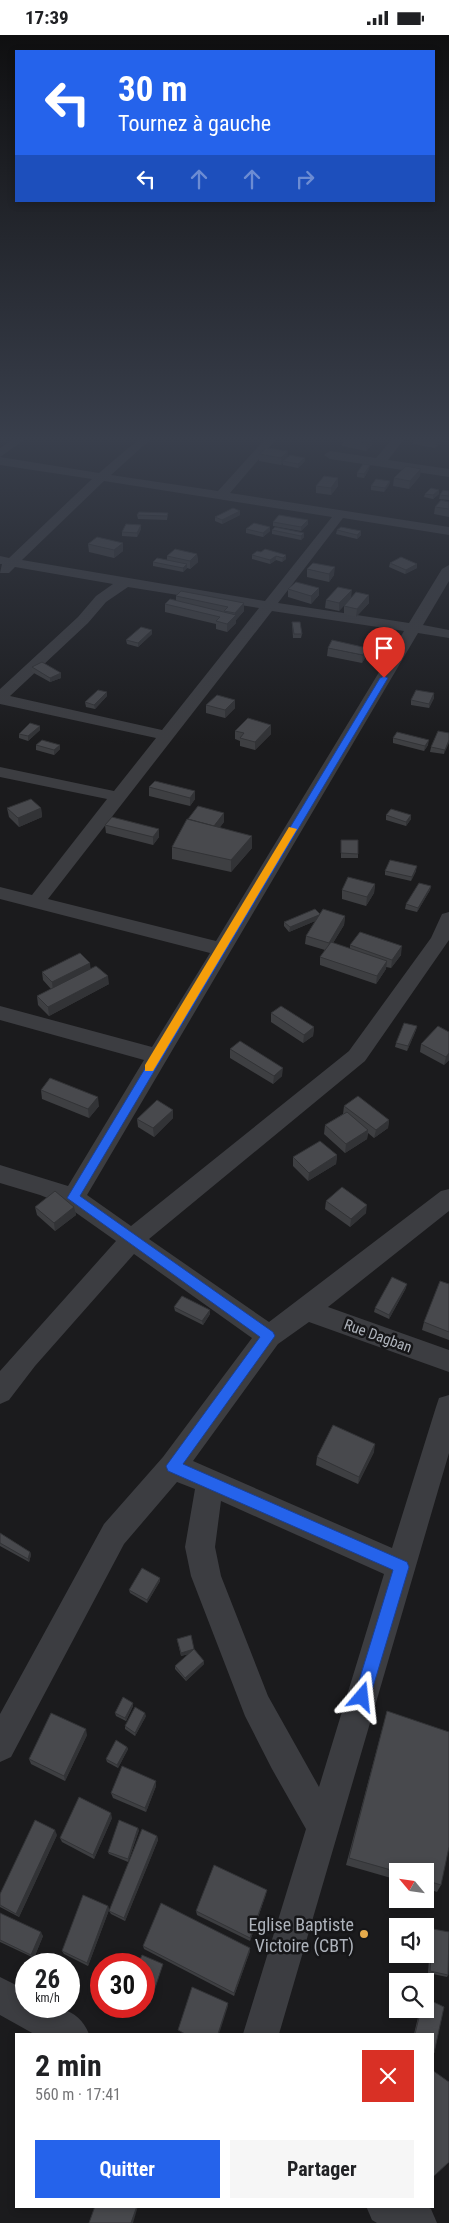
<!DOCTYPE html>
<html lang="fr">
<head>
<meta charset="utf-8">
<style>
	body { margin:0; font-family:"Roboto Condensed",sans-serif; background:#f6f6f6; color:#202124; height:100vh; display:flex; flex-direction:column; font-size:19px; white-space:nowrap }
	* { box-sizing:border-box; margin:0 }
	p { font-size:16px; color:#757577 }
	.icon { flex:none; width:28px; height:28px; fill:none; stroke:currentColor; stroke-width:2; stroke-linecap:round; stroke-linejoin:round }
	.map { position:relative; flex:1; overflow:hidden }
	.sheet { position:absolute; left:15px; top:1998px; width:419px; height:175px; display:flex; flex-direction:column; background:#fff; border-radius:0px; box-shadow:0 2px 8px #0003 }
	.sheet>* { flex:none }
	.hud { position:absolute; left:15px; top:15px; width:420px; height:152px; border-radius:0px; box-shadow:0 2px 8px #0003; background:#2563eb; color:#fff; overflow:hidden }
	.needle { width:32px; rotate:299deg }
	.controls { position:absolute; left:389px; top:1828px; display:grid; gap:10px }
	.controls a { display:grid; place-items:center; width:45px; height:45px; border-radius:0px; background:#fff; box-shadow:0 2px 8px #0003; font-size:25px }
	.speed { position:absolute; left:15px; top:1918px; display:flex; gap:10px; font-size:25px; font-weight:700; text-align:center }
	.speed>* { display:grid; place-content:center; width:65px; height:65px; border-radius:50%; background:#fff; box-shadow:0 2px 8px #0003; line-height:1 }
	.speed small { font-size:12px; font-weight:400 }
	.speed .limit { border:8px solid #d22; background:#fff; color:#111 }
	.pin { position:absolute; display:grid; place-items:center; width:42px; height:42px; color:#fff; margin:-51px -21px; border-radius:50% 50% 50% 0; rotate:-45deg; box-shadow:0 0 5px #0007 }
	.pin .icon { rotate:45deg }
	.me { position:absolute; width:55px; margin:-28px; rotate:17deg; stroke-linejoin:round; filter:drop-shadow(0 0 4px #0008) }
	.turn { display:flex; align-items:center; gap:18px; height:105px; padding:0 20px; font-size:22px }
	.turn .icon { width:65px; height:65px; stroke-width:2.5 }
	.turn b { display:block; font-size:35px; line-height:42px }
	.lanes { display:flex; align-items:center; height:48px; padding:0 20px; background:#0003; justify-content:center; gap:25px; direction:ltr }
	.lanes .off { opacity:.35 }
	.round { display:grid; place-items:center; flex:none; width:52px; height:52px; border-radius:0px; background:#f6f6f6 }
	.head { display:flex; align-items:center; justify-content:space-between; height:85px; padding:0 20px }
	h1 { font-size:30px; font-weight:700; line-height:38px }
	.cta { display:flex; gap:10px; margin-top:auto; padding:10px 20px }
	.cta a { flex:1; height:58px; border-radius:0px; background:#2563eb; color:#fff; font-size:20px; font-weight:700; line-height:58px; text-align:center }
	.cta a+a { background:#f6f6f6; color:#202124 }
	.status { display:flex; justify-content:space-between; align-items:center; height:35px; padding:0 25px; background:#fff; direction:ltr }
	.status svg { height:14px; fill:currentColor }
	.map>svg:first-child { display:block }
</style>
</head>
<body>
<div class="status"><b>17:39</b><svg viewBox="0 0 49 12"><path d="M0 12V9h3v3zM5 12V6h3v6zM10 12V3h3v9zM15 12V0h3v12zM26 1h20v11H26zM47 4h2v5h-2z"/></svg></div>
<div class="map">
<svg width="449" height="2188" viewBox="0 0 449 2188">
	<rect width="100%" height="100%" fill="#1b1b1d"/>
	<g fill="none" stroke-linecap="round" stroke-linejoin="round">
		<g fill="#3c3d41" fill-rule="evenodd">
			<path d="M14 403H27L0 422V413Z"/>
			<path d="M140 403H152L111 440 218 456 266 403H277L230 458 449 492V500L343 483 278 568 409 588 442 534 449 530V546L423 590 449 595V603L418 598 87 1160 131 1191 349 1016 431 903 442 879 449 877V905L365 1026 149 1204 269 1287 441 1156 449 1154V1176L328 1272 449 1315V1337L309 1287 278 1309 193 1426 392 1513 436 1372 439 1363 449 1360V1418L279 1999H243L306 1794 272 1734 245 1681 191 1541 185 1512 195 1454 177 1447 124 1509 11 1722 0 1727V1679L104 1489 163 1422 252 1303 134 1219 35 1331 9 1365 0 1369V1336L116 1206 65 1170 40 1160 0 1148V1130L68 1151 144 1025 0 985V971L152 1012 210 918 0 864V852L32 860 107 764 0 742V732L114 756 156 703 0 669V654L78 582 96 561 113 549 15 532 9 538H0L2 529H0V521L9 523 92 444 0 430V422L99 438ZM104 446 332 482 265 566 22 525ZM128 552 259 573 162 695 10 661 88 588 106 567ZM272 576 404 596 216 906 48 864ZM221 1466 384 1539 319 1752 268 1661 221 1541 215 1512Z"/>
			<path d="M393 403H405L388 425 449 434V442L330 424 324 420 330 416 376 423Z"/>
			<path d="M0 1942 26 1955V1971C52 1971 78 1971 89 1999H34L0 1980Z"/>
			<path d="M366 2171H426L431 2174 437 2188H377L372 2185Z"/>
		</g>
	</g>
	<g fill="#3e3f42">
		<path d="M369 403 372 410 366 416 342 411 343 404Z"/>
		<path d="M413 403H441L440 408 435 413 413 409Z"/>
		<path d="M288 416 287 422 305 426 298 433 283 430V428L281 430 259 426V419Z"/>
		<path d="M369 434 364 443 357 442V438Z"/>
		<path d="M420 441 409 454 393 451 394 443Z"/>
		<path d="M338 443V451L331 460 316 458V451Z"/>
		<path d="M390 446 389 450 384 457 371 455V451Z"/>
		<path d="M439 455V459L433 464 424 462 425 459Z"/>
		<path d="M449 456V465L439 464 440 460Z"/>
		<path d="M449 467V482L434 479 435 472Z"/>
		<path d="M168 478 167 485 138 484 137 480Z"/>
		<path d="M240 480 222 489 215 486V482Z"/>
		<path d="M273 487 308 489 301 496 273 491Z"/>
		<path d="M270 492V496L263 502 246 498V494Z"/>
		<path d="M141 494 137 502 122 501V497Z"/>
		<path d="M272 495 304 498V502L301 505 272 499Z"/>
		<path d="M337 495 361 500 357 504 336 499Z"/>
		<path d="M88 509 123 516 114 523 89 517Z"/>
		<path d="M261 517 286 524 282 527 276 525 270 529 252 524V520Z"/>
		<path d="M197 519 198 527 190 534 187 533 183 537 153 531V527L167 525V521Z"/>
		<path d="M390 528 417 533 405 539 389 532Z"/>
		<path d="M307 534 334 540 329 547 307 542Z"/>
		<path d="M319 553V560L311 569 288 562V554Z"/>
		<path d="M181 556 244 576 236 585V588L227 597 216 594V589L165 577V569L176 566V561Z"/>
		<path d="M351 563 369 568 356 582 344 579V571L350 564 339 576 325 573 326 565Z"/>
		<path d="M292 587 302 599 301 603H293Z"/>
		<path d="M152 599 138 612 127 609 126 605Z"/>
		<path d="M328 613 366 621 362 628 327 621Z"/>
		<path d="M32 632 61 638V643L50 647 32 637Z"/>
		<path d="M434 658V663L429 673 411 670V665Z"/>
		<path d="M107 661 95 674 86 672 85 667Z"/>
		<path d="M206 670 235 673 225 683 206 678Z"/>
		<path d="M271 690V699L255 715 240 711V706L235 704V696Z"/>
		<path d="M40 691V695L28 706 19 703V699Z"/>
		<path d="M449 698 444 719 430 717 431 712Z"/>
		<path d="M393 703 428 710 424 716 393 708Z"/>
		<path d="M36 710H60V714L54 720 36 715Z"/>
		<path d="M149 752 195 756V764L190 771 149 761Z"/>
		<path d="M7 773H41L42 782 19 792 9 782Z"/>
		<path d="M386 780H411V784L406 791 386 785Z"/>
		<path d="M224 787 219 793 252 801V813L231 837 172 824V812Z"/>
		<path d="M105 790 159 794V802L153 810 106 798Z"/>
		<path d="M341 809 358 819V823H341Z"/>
		<path d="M385 836H416L411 846 385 840Z"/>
		<path d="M375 849 374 858 366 871 342 864V855Z"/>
		<path d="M431 851 430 855 417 877 405 874 406 869Z"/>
		<path d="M320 879 345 881 344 890 333 908 350 914V910L401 920 391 933 386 932V934L376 949 320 930V922L325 915 305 909 306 901 315 886 289 897 284 891V887Z"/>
		<path d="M91 934 109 949 49 981 38 970 37 961 51 954 43 945 42 937Z"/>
		<path d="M271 978 314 992 313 1001 303 1008 271 987Z"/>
		<path d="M417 991 416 995 407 1016 395 1012 396 1008Z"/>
		<path d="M449 997V1025L444 1030 420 1017 421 1009Z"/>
		<path d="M230 1014 282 1041 273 1049 230 1023Z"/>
		<path d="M41 1055 99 1071 89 1083 42 1064Z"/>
		<path d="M344 1071 389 1085 388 1093 374 1103 368 1098 367 1104 345 1118 324 1099 325 1090 343 1079Z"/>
		<path d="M173 1075V1083L154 1102 138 1092 137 1084Z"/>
		<path d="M337 1120 336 1129 308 1146 293 1131V1122Z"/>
		<path d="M326 1166 366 1178 350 1192 325 1174Z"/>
		<path d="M35 1172H74L76 1180 55 1196 37 1180Z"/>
		<path d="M449 1249V1305L422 1295 424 1287Z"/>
		<path d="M406 1253 389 1284 374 1277 375 1273Z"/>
		<path d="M174 1272 210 1279 203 1290 175 1276Z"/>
		<path d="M374 1417 358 1449 316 1430 317 1422Z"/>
		<path d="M0 1498 30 1517 31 1520 29 1527 0 1511Z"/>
		<path d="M160 1543V1546L147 1568 130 1558 129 1555Z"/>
		<path d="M177 1604 194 1614 204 1629 186 1646 175 1634V1631L189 1619 181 1621Z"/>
		<path d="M133 1668V1671L126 1686 116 1681 115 1678Z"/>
		<path d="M387 1676 441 1850 437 1857 425 1853V1836H398V1845L346 1830Z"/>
		<path d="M146 1681 135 1701 125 1694V1691Z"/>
		<path d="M87 1700 65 1746 31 1729 29 1724Z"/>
		<path d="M127 1712 128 1714 118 1733 107 1727 106 1724Z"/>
		<path d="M156 1751 146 1777 113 1763 111 1758Z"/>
		<path d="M112 1783 94 1824 62 1807 60 1803Z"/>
		<path d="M139 1795 128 1827 109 1819 108 1817Z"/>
		<path d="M57 1800 19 1882 0 1872V1859Z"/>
		<path d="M157 1801 158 1805 125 1886 111 1879 109 1876Z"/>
		<path d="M266 1859 250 1906 197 1880 196 1876Z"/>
		<path d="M108 1871 109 1875 88 1931 64 1919 62 1916Z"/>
		<path d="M0 1878 43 1901 34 1923 0 1907Z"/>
		<path d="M433 1894 448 1940 447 1942 428 1938 431 1895Z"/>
		<path d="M143 1911 250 1916 234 1961 144 1914Z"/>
		<path d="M425 1963 444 1972 434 2018 433 2019 432 1999H414L420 1974H425Z"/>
	</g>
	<g fill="#323336">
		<path d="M372 403V410L366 416 367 408Z"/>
		<path d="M439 403H441L440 408 435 413 436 406Z"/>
		<path d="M288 416 287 424 283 426V428L281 430V423Z"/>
		<path d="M305 423V426L298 433V429Z"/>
		<path d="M370 430 369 434 364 443V439Z"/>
		<path d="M421 434 420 441 409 454 410 446Z"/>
		<path d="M338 443V451L331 460V453Z"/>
		<path d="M390 446 389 450 384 457 385 453Z"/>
		<path d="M439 455V459L433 464V460Z"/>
		<path d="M240 476V480L222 489V485Z"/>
		<path d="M308 485V489L301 496V492Z"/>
		<path d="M141 490V494L137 502V498Z"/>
		<path d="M270 492V496L263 502V498Z"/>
		<path d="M361 496V500L357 504V500Z"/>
		<path d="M304 498V502L301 505V501Z"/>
		<path d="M123 508V516L114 523V515Z"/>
		<path d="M197 519 198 527 190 534V526Z"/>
		<path d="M286 520V524L282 527 283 523Z"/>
		<path d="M276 521V525L270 529V525Z"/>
		<path d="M187 529V533L183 537V533Z"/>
		<path d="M417 529V533L405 539 406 535Z"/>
		<path d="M335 532 334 540 329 547V539Z"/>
		<path d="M319 553V560L311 569V561Z"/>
		<path d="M352 555 351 563 339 576V568Z"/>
		<path d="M369 560V568L356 582 357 574Z"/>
		<path d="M244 568V576L236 585V588L227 597V589L235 580V578Z"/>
		<path d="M152 595V599L138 612V608Z"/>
		<path d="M367 613 366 621 362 628 363 620Z"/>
		<path d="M61 638V643L50 647V643Z"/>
		<path d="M107 657V661L95 674 94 670Z"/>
		<path d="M434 658V663L429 673V669Z"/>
		<path d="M235 665V673L225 683V675Z"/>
		<path d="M271 690V699L255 715V707Z"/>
		<path d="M40 691V695L28 706V701Z"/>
		<path d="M429 705 428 710 424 716 425 711Z"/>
		<path d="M449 705V708L444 719 445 715Z"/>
		<path d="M60 710V714L54 720V715Z"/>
		<path d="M195 756V764L190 771V763Z"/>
		<path d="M41 773 42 782 19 792 18 783Z"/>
		<path d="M224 778V787L214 800V791Z"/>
		<path d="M411 780V784L406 791V787Z"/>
		<path d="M159 794V802L153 810V802Z"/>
		<path d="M252 801V813L231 837V825Z"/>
		<path d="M417 831 416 836 411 846 412 842Z"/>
		<path d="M375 849 374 858 366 871 367 862Z"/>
		<path d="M431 851 430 855 417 877 418 873Z"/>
		<path d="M321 879 320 884 289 897 290 892Z"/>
		<path d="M345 881 344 890 328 916 329 908Z"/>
		<path d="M402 911 401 920 391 933 392 925Z"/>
		<path d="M387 926 386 934 376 949 377 941Z"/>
		<path d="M90 928 91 937 53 956 52 947Z"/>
		<path d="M108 941 109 949 49 981 48 972Z"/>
		<path d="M417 991 416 995 407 1016 408 1011Z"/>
		<path d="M314 992 313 1001 303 1008 304 1000Z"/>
		<path d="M449 1018V1025L444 1030 446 1022Z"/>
		<path d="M283 1033 282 1041 273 1049 274 1041Z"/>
		<path d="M98 1062 99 1071 89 1083 88 1074Z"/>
		<path d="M173 1075V1083L154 1102 153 1093Z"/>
		<path d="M389 1085 388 1093 374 1103 376 1095Z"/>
		<path d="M368 1095 367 1104 345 1118 346 1109Z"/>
		<path d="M337 1120 336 1129 308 1146 309 1138Z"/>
		<path d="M367 1170 366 1178 350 1192 351 1184Z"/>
		<path d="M74 1172 76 1180 55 1196 54 1188Z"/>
		<path d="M407 1249 406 1253 389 1284V1280Z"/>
		<path d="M210 1275V1279L203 1290 202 1286Z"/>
		<path d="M375 1409 374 1417 358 1449 359 1442Z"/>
		<path d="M30 1517 31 1520 29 1527 28 1524Z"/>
		<path d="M160 1543V1546L147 1568V1565Z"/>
		<path d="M194 1614V1617L181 1621V1618Z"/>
		<path d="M204 1626V1629L186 1646 185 1643Z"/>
		<path d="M133 1668V1671L126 1686 125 1683Z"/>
		<path d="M145 1678 146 1681 135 1701V1698Z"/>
		<path d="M86 1694 87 1700 65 1746 64 1741Z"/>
		<path d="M127 1712 128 1714 118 1733 117 1730Z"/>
		<path d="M156 1746V1751L146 1777 145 1773Z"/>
		<path d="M111 1778 112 1783 94 1824 93 1820Z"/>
		<path d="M138 1793 139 1795 128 1827V1824Z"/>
		<path d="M55 1795 57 1800 19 1882 16 1879Z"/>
		<path d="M157 1801 158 1805 125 1886 124 1883Z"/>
		<path d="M267 1855 266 1859 250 1906V1903Z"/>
		<path d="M108 1871 109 1875 88 1931 87 1928Z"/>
		<path d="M41 1897 43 1901 34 1923 31 1920Z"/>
		<path d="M250 1913V1916L234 1961V1958Z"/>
		<path d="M228 1968V1971L219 1999H218Z"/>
		<path d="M137 2171H138L133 2188H131Z"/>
	</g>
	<g fill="#48494d" stroke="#323336">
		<path d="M344 403H372L367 408 343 404Z"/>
		<path d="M418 403H439L436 406Z"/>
		<path d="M266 413 288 416 281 423 259 419Z"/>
		<path d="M290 420 305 423 298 429 283 426Z"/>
		<path d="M363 429 370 430 364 439 357 438Z"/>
		<path d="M406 431 421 434 410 446 394 443Z"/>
		<path d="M324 441 338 443 331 453 316 451Z"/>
		<path d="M376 444 390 446 385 453 371 451Z"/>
		<path d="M431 453 439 455 433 460 425 459Z"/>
		<path d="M443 455 449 456V461L440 460Z"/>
		<path d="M441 465 449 467V474L435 472Z"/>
		<path d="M233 473 240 476 222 485 215 482Z"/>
		<path d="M139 477 168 478 167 481 137 480Z"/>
		<path d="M279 480 308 485 301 492 273 487Z"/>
		<path d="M254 488 270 492 263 498 246 494Z"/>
		<path d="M126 489 141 490 137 498 122 497Z"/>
		<path d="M275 492 304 498 301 501 272 495Z"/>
		<path d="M341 492 361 496 357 500 337 495Z"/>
		<path d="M97 502 123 508 114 515 88 509Z"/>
		<path d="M175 514 197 519 190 526 167 521Z"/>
		<path d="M265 514 286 520 283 523 276 521 270 525 252 520 257 516 261 517Z"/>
		<path d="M401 522 417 529 406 535 390 528Z"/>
		<path d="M157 523 187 529 183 533 153 527Z"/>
		<path d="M313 528 335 532 329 539 307 534Z"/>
		<path d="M296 547 319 553 311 561 288 554Z"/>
		<path d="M338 552 352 555 339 568 326 565Z"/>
		<path d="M181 556 244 568 235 578 224 576 228 572 176 561Z"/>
		<path d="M356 557 369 560 357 574 344 571Z"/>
		<path d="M170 564 236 580 227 589 216 586 220 582 165 569Z"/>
		<path d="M292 587H300L302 599H294Z"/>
		<path d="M141 592 152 595 138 608 126 605Z"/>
		<path d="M332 605 367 613 363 620 328 613Z"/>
		<path d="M42 627 61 638 50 643 32 632Z"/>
		<path d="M98 655 107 657 94 670 85 667Z"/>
		<path d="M416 655 434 658 429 669 411 665Z"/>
		<path d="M217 660 235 665 225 675 206 670Z"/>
		<path d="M248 683 271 690 255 707 240 703 244 698 235 696Z"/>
		<path d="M30 688 40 691 28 701 19 699Z"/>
		<path d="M438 696 449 698V705L445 715 431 712Z"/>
		<path d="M397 697 429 705 425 711 393 703Z"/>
		<path d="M42 705 60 710 54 715 36 710Z"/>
		<path d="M155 746 195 756 190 763 149 752Z"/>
		<path d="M31 764 41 773 18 783 7 773Z"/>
		<path d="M198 771 224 778 214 791 188 784Z"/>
		<path d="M391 774 411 780 406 787 386 780Z"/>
		<path d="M112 782 159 794 153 802 105 790Z"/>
		<path d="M187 784 252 801 231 825 172 812Z"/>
		<path d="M341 805H358V819L341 818Z"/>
		<path d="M390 825 417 831 412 842 385 836Z"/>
		<path d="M348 842 375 849 367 862 342 855Z"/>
		<path d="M419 848 431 851 418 873 406 869Z"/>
		<path d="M315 874 320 879 319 880 290 892 284 887Z"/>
		<path d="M323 874 345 881 329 908 306 901Z"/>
		<path d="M360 897 402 911 392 925 350 910Z"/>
		<path d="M331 907 387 926 377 941 320 922Z"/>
		<path d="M80 918 90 928 52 947 42 937Z"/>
		<path d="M96 931 108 941 48 972 37 961Z"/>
		<path d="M281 971 314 992 304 1000 271 978Z"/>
		<path d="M404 988 417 991 408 1011 396 1008Z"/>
		<path d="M438 991 449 997V1018L446 1022 421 1009Z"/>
		<path d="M240 1006 283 1033 274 1041 230 1014Z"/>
		<path d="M50 1043 98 1062 88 1074 41 1055Z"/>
		<path d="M358 1061 389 1085 376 1095 344 1071Z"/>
		<path d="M157 1065 173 1075 153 1093 137 1084Z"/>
		<path d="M347 1077 368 1095 346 1109 325 1090Z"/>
		<path d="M320 1106 337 1120 309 1138 293 1122Z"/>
		<path d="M342 1152 367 1170 351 1184 326 1166Z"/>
		<path d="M55 1156 74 1172 54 1188 35 1172Z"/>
		<path d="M392 1242 407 1249 389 1280 375 1273Z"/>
		<path d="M440 1246 449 1249V1297L424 1287Z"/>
		<path d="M182 1261 210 1275 202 1286 174 1272Z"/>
		<path d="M333 1390 375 1409 359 1442 317 1422Z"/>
		<path d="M0 1498 30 1517 28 1524 0 1508Z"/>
		<path d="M142 1533 160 1543 147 1565 129 1555Z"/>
		<path d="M191 1600 194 1614 204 1626 185 1643 175 1631 194 1614 181 1618 177 1604Z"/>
		<path d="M123 1662 133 1668 125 1683 115 1678Z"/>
		<path d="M135 1672 145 1678 135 1698 125 1691Z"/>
		<path d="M387 1676 449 1697V1812L441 1850 425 1845V1836H398V1837L349 1823Z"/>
		<path d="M51 1678 86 1694 64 1741 29 1724Z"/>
		<path d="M116 1705 127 1712 117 1730 106 1724Z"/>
		<path d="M122 1731 156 1746 145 1773 111 1758Z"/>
		<path d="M79 1762 111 1778 93 1820 60 1803Z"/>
		<path d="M35 1785 55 1795 16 1879 0 1870V1859Z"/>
		<path d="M119 1785 138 1793 128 1824 108 1817Z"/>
		<path d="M142 1794 157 1801 124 1883 109 1876Z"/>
		<path d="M214 1830 267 1855 250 1903 196 1876Z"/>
		<path d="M83 1860 108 1871 87 1928 62 1916Z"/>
		<path d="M161 1868 250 1913 234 1958 143 1911Z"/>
		<path d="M0 1878 41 1897 31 1920 0 1905Z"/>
		<path d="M433 1894 449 1897 448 1940 430 1936Z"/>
		<path d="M142 1920 163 1929 150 1968 144 1965V1929H138Z"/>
		<path d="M192 1952 228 1968 218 1999H185L178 1995Z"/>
		<path d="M425 1963 444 1972 434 2018H432V1999H415L421 1974H425Z"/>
		<path d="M432 2035 449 2047V2127L434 2141 432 2140Z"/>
		<path d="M95 2171H137L131 2188H89Z"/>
	</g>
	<linearGradient id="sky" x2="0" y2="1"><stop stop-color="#0f0f10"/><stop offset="0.57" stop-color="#393f4c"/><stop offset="1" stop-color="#393f4c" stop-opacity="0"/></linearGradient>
	<rect width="449" height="709" fill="url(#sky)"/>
	<path fill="#2563eb" stroke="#184099" d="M384 641 388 643 80 1161 273 1297 275 1301 183 1429 407 1527 409 1532 370 1662 368 1668 362 1670 356 1668 354 1662 393 1535 168 1436 166 1431 260 1302 67 1163 380 643Z"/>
	<path fill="#f59e0b" d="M289 792 297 794 153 1036H145V1030Z"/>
	<circle fill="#e4aa4c" stroke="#161618" stroke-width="2" cx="364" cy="1899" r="5"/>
	<g text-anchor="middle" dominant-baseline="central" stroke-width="5" stroke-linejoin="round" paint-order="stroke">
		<g font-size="15" fill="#aeb3bb" stroke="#161618">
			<text transform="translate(378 1301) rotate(20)">Rue Dagban</text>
		</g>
		<g font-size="18" fill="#aeb3bb" stroke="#161618" text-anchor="end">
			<text x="354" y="1889">Eglise Baptiste<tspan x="354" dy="21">Victoire (CBT)</tspan></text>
		</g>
	</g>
</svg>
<div class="controls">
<a><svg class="needle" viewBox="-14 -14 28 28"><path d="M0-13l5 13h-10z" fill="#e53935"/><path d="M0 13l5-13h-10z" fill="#757577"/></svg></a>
<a><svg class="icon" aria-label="sound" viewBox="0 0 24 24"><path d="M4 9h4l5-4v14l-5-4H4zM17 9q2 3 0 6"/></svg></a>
<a><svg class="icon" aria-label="search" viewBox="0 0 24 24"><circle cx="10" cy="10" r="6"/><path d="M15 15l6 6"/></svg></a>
</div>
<div class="speed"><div>26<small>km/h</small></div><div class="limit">30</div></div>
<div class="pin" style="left:384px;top:643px;background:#d93025"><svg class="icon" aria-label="arrive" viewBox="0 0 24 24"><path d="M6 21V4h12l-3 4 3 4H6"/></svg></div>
<svg class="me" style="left:362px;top:1662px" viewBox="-20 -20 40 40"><path d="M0-17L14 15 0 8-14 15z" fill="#2563eb" stroke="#fff" stroke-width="4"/></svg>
<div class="hud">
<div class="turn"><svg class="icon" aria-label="left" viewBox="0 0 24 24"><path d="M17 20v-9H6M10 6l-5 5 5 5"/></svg><div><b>30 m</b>Tournez à gauche</div></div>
<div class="lanes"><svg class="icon" aria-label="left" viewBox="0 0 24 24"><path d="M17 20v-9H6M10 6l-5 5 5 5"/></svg><svg class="icon off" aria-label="ahead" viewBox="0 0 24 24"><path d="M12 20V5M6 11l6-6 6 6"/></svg><svg class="icon off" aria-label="ahead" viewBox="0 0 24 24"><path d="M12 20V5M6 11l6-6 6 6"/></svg><svg class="icon off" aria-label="right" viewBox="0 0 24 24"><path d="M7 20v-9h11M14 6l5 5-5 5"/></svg></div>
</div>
<section class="sheet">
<div class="head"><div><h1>2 min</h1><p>560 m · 17:41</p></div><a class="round" style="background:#d93025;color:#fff"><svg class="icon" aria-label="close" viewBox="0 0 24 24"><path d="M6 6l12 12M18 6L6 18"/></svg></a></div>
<div class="cta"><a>Quitter</a><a>Partager</a></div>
</section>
</div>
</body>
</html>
